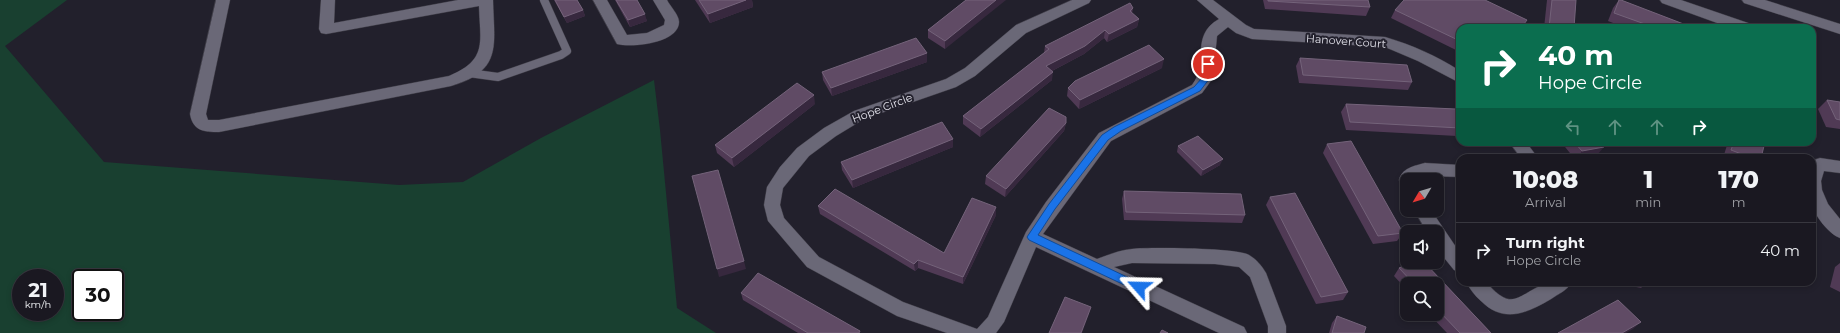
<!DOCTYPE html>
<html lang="en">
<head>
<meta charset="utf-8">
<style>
	body { margin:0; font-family:Montserrat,sans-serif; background:#27252e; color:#f1f3f6; height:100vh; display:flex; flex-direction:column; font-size:15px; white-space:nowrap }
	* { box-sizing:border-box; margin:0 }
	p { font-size:13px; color:#9fa0a5 }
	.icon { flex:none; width:22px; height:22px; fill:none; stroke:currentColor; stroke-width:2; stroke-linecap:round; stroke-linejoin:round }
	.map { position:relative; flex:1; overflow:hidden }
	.sheet { position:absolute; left:1456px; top:154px; width:360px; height:132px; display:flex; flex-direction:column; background:#1a1821; border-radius:12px; box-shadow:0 2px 6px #0003,0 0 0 1px #38373f }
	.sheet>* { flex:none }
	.banner { position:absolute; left:1456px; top:24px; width:360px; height:122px; border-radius:12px; box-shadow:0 2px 6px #0003,0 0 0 1px #38373f; background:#0b6e4f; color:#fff; overflow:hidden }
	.needle { width:26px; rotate:232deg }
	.fabs { position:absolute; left:1400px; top:173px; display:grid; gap:8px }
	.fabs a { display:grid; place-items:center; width:44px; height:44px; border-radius:8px; background:#1a1821; box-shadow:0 2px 6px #0003,0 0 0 1px #38373f; font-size:20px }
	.speed { position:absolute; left:12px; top:269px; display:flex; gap:8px; font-size:20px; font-weight:700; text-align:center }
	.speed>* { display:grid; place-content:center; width:52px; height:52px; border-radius:50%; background:#1a1821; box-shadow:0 2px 6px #0003,0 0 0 1px #38373f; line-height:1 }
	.speed small { font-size:10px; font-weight:400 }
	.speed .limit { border:2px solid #111; border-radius:6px; background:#fff; color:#111 }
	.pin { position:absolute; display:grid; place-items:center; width:34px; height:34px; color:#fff; margin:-17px; border:2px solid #fff; border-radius:50%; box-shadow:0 1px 4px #0007 }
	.me { position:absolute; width:44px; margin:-22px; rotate:295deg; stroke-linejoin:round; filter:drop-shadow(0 0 3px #0008) }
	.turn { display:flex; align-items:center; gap:14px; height:84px; padding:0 16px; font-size:18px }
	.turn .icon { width:52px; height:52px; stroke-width:2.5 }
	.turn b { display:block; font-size:28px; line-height:34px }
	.lanes { display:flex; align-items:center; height:38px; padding:0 16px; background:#0003; justify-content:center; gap:20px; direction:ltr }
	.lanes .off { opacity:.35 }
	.eta { display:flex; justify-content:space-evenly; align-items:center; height:68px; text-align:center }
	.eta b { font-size:24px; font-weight:800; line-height:28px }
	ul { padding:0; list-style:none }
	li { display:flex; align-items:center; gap:12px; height:56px; padding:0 16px; border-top:1px solid #38373f }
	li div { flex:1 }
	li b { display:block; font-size:15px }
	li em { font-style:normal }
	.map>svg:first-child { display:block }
</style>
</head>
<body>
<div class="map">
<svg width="1840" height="333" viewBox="0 0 1840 333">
	<rect width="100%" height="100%" fill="#22202c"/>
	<path fill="#194030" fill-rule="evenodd" d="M0 0H67L5 46 104 162 399 185 463 182 541 138 654 80 660 130 677 308 716 333H0ZM21 278H55V312H21ZM81 278H115V312H81Z"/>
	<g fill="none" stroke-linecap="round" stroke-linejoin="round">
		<g stroke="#3f3d47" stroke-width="9">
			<path id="service" d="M469 73 498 77 561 55 567 51 544 0"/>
		</g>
		<g stroke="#3f3d47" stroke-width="1">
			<g id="minor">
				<path d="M216 0H230L206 114 208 120H219L449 76C488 60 480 42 479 6L326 34 321 33 319 29 321 0H335L334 23 458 0H493C494 45 503 71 451 86L219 132C204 132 193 131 190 114Z"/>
				<path d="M593 0H607L627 35 647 33 664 25 665 20 653 0H667C670 6 679 15 679 22 679 43 632 48 617 44Z"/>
				<path d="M1072 0H1091L1089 3 1026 33 975 76 956 87 864 119 836 136 809 156 783 188 780 205 784 218 819 257 903 302 977 329 988 317 1026 232 1046 202 1099 133 1192 85C1210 63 1189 36 1219 19L1197 0H1213L1246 25 1254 29 1385 37C1412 45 1437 56 1460 71V83L1418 61 1385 47 1252 39 1236 33 1228 27 1217 36 1213 78 1202 93 1111 141 1043 234 1097 259C1108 255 1120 250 1132 249 1149 247 1238 248 1249 255 1256 259 1262 266 1266 273L1286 326V333H1268V326L1250 277 1239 267 1215 264 1132 263 1114 267 1244 327 1247 333H1219L1036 247 1004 322 996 333H947L897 316 807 267 768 221 764 205 767 187 780 167 797 148 824 128 854 111 946 79 965 68 1016 25Z"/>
				<path d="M1660 0H1681L1751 24 1753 28H1731L1662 3Z"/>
				<path d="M1742 0H1765L1840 24V34L1744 3Z"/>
				<path d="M1509 142H1526L1538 158H1521Z"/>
				<path d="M1820 158 1840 161V173L1824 171 1821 181 1822 190 1828 204 1840 219V238C1829 234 1815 216 1812 205 1809 194 1812 175 1812 163L1814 160Z"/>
				<path d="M1425 163 1460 165V177L1432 176 1421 177 1416 180H1407V186L1401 185 1399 180C1402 168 1414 166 1425 163Z"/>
				<path d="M1414 210H1431L1460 253V272L1454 270 1437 249V232H1427Z"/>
				<path d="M1466 282H1486C1514 314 1517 294 1547 283 1553 280 1565 282 1572 282 1568 290 1558 294 1551 299 1527 313 1504 324 1481 301 1475 296 1470 289 1466 282Z"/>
			</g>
		</g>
		<use href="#service" stroke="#6a6877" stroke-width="8"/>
		<use href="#minor" fill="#6a6877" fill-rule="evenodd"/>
	</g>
	<g fill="#503a55">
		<path d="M554 0H577L583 10 585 16 567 23Z"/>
		<path d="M615 0H637L647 21 630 27Z"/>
		<path d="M695 0H752L753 7 710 23Z"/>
		<path d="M966 0 945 49 928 38V30Z"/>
		<path d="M1263 0H1368L1370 7 1366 16 1265 9Z"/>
		<path d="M1547 0H1576L1574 28H1544Z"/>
		<path d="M1619 0 1694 28H1626L1608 21 1613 8Z"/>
		<path d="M1133 8 1132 13 1139 19 1137 27 1107 42 1104 38 1084 54 1052 71V80L980 137 963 124V116L1044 53 1045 46Z"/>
		<path d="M1395 10 1460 28V52L1391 18Z"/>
		<path d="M927 53V62L832 96 823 80 822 72Z"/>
		<path d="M1300 58 1412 82 1408 90 1299 83 1296 66Z"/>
		<path d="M1162 68 1079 109 1067 96 1068 88Z"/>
		<path d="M1827 100 1840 102V129L1826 127 1818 109Z"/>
		<path d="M815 104 734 167 717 153 715 145Z"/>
		<path d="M1346 104 1460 120V132L1457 136 1346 130 1341 112Z"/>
		<path d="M1066 123 1064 131 1005 197 985 184 986 176Z"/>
		<path d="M953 139V147L853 188 842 170 841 162Z"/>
		<path d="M1561 142H1600L1597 155 1583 158H1574Z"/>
		<path d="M1728 142H1765L1761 158H1723Z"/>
		<path d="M1327 144 1403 233 1397 241 1373 244 1323 153Z"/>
		<path d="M1178 146 1220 165 1201 176 1177 152Z"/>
		<path d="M1124 191 1245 215 1242 223 1124 220 1122 199Z"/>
		<path d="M1270 197 1348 292 1343 300 1316 304 1266 205Z"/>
		<path d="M818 206 944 253 996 215 963 284 918 268 915 271 820 214Z"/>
		<path d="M1412 262H1424L1491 333H1447L1429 314H1437V284H1407V290L1394 276 1399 268Z"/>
		<path d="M1840 263V292L1830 287 1835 267Z"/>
		<path d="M1611 282H1647L1641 288Z"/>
		<path d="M741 293 860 333H798L743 300Z"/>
		<path d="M1337 316 1364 333H1329L1332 323Z"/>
	</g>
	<g fill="#37283e">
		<path d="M746 0H752L753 7 710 23 708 14Z"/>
		<path d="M996 0H1006L945 49V41Z"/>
		<path d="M583 10 585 16 567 23 564 17Z"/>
		<path d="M645 14 647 21 630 27 628 20Z"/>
		<path d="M1139 19 1137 27 1107 42 1109 34Z"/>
		<path d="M1105 30 1104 38 1084 54 1044 75 1046 66Z"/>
		<path d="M927 53V62L832 96 831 88Z"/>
		<path d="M1164 59 1162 68 1079 109 1080 100Z"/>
		<path d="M1053 72 1052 80 980 137 981 129Z"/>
		<path d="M814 95 815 104 734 167 732 158Z"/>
		<path d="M1066 123 1064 131 1005 197 1006 189Z"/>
		<path d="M953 139V147L853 188 852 180Z"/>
		<path d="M1604 147 1597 155 1583 158H1577L1582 151Z"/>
		<path d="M1223 159 1220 165 1201 176 1203 170Z"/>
		<path d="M996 207V215L963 284V277Z"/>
		<path d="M918 260V268L915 271 914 264Z"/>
		<path d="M744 261 746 269 719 277 717 269Z"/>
		<path d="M1091 307 1089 314 1082 333H1081Z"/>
		<path d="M1641 322 1633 329 1626 333H1622Z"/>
	</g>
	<g fill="#604b65" stroke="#74637a">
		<path d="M555 0H577L583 10 564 17Z"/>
		<path d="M616 0H637L645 14 628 20Z"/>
		<path d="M699 0H746L708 14Z"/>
		<path d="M966 0H996L945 41 928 30Z"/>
		<path d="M1268 0H1368L1370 7 1268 1Z"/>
		<path d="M1404 0H1485L1527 20 1521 28H1460V41L1395 10Z"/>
		<path d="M1552 0H1576L1574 28H1549Z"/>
		<path d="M1619 0H1621L1694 28H1656L1614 13Z"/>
		<path d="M1130 3 1133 8 1130 11 1139 19 1109 34 1105 30 1085 46 1046 66 1053 72 981 129 963 116 1049 49 1045 46Z"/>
		<path d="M916 38 927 53 831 88 822 72Z"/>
		<path d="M1149 45 1164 59 1080 100 1068 88 1075 81Z"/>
		<path d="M1300 58 1407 65 1412 82 1303 75Z"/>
		<path d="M797 83 814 95 732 158 715 145Z"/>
		<path d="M1827 100 1840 102V120L1836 119Z"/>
		<path d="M1346 104 1456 109 1460 120V128L1350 122Z"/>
		<path d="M1049 108 1066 117V123L1006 189 986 176Z"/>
		<path d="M942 122 953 139 852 180 841 162Z"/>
		<path d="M1198 136 1223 159 1203 170 1178 146Z"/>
		<path d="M1351 141 1403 233 1378 236 1327 144Z"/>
		<path d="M1574 142H1600L1604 147 1582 151Z"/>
		<path d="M1734 142H1765L1761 158H1752L1731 150Z"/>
		<path d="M718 170 744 261 717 269 692 176Z"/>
		<path d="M835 189 944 253 972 198 996 207 963 277 918 260 914 264 818 206Z"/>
		<path d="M1124 191 1241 194 1245 215 1126 212Z"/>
		<path d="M1295 193 1348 292 1321 297 1270 197Z"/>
		<path d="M1812 234 1816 239H1812Z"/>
		<path d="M1412 262H1424L1491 333H1460L1437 309V284H1414L1399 268Z"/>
		<path d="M758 273 860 331 859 333H808L741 293Z"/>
		<path d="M1065 297 1091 307 1081 333H1049Z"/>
		<path d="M1618 300 1641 322 1622 333H1558Z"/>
		<path d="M1337 316 1366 327 1364 333H1332Z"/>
		<path d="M1162 330 1168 333H1160Z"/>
	</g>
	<path fill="#1a73e8" stroke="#114b97" d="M1208 61 1213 64 1210 78 1200 91 1121 131 1108 140 1055 209 1038 235 1142 284 1144 287 1142 290H1135L1029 240 1027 237 1049 204 1102 135 1114 127 1194 87 1202 78 1204 64Z"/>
	<g text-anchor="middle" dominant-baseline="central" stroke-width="4" stroke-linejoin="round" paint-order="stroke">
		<g font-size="11" fill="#e1e0e9" stroke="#22202c">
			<text transform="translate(1346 41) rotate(4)">Hanover Court</text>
			<text transform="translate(882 108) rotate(-21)">Hope Circle</text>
		</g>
	</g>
</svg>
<div class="fabs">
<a><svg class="needle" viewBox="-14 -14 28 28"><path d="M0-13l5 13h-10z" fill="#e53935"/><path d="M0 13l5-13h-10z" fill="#9fa0a5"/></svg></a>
<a><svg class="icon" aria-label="sound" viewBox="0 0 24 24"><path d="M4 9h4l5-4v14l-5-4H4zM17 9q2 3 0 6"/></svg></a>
<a><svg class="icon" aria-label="search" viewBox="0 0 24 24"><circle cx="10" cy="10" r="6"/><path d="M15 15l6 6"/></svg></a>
</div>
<div class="speed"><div>21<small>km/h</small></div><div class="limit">30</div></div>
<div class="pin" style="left:1208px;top:64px;background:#d93025"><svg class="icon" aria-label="arrive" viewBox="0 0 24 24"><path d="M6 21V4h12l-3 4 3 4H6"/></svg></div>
<svg class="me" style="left:1139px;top:287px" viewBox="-20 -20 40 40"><path d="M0-17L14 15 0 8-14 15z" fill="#1a73e8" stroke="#fff" stroke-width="4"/></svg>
<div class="banner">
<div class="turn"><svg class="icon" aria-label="right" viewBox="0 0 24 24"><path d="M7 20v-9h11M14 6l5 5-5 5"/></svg><div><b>40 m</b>Hope Circle</div></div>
<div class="lanes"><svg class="icon off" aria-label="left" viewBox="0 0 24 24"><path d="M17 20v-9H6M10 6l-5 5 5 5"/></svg><svg class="icon off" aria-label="ahead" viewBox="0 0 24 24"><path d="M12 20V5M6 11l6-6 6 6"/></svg><svg class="icon off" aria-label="ahead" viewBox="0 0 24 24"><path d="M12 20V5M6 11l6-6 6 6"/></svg><svg class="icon" aria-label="right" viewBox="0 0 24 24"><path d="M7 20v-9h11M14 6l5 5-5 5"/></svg></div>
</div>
<section class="sheet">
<div class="eta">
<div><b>10:08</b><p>Arrival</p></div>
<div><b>1</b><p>min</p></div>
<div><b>170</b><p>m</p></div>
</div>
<ul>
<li><svg class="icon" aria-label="right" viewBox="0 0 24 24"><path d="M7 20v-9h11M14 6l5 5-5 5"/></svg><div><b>Turn right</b><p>Hope Circle</p></div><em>40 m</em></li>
</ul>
</section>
</div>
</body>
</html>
